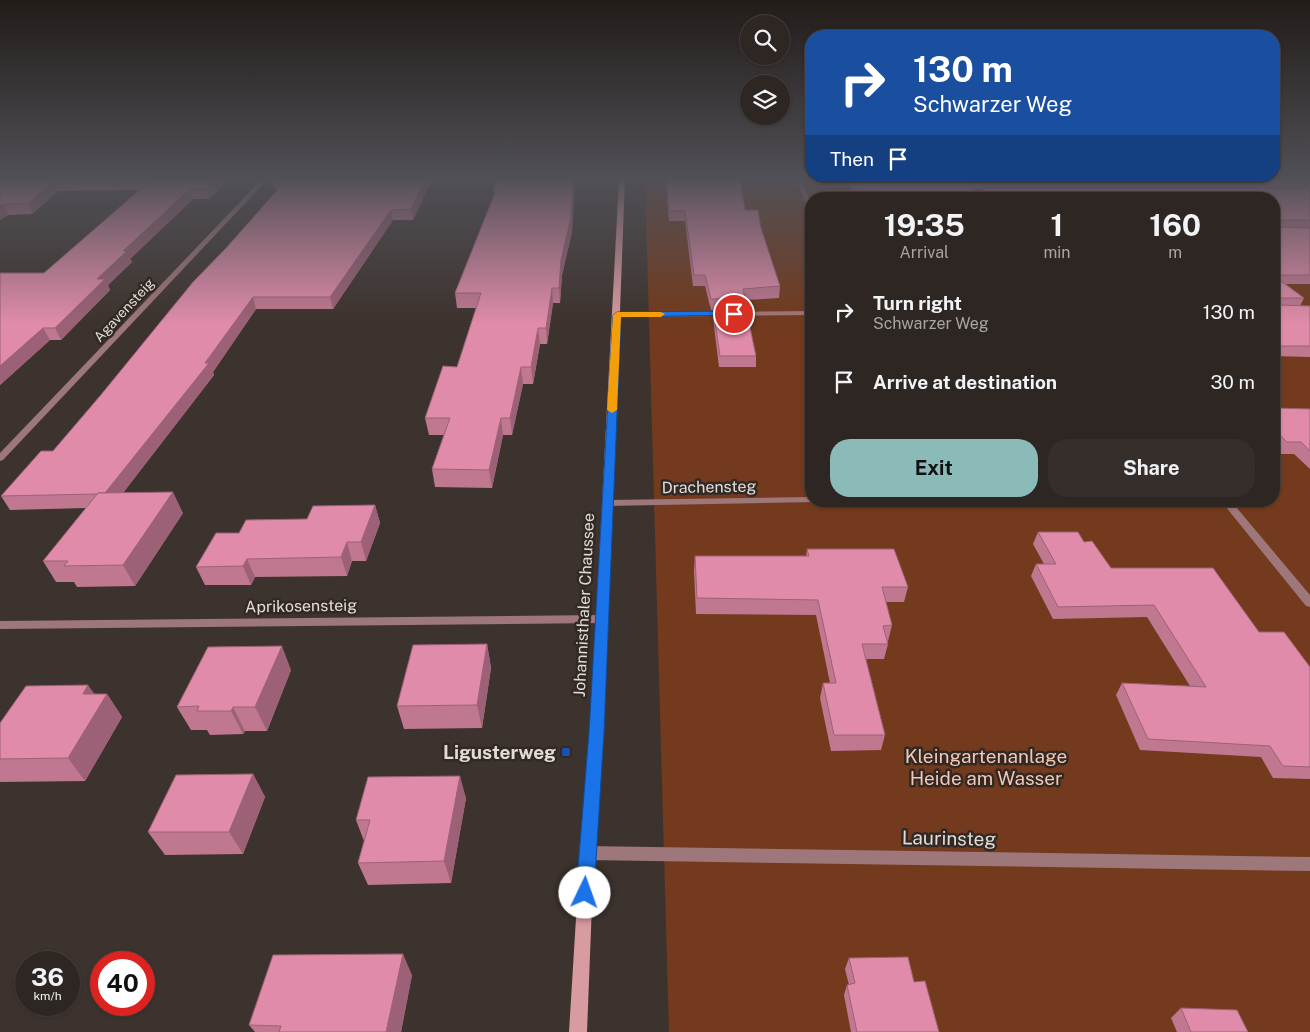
<!DOCTYPE html>
<html lang="en">
<head>
<meta charset="utf-8">
<style>
	body { margin:0; font-family:"Public Sans",sans-serif; background:#362e2a; color:#f1f3f6; height:100vh; display:flex; flex-direction:column; font-size:19px; white-space:nowrap }
	* { box-sizing:border-box; margin:0 }
	p { font-size:16px; color:#a7a5a5 }
	.icon { flex:none; width:28px; height:28px; fill:none; stroke:currentColor; stroke-width:2; stroke-linecap:round; stroke-linejoin:round }
	.map { position:relative; flex:1; overflow:hidden }
	.side { position:absolute; left:805px; top:192px; width:475px; height:315px; display:flex; flex-direction:column; background:#2e2622; border-radius:20px; box-shadow:0 1px 4px #0004,0 0 0 1px #494340 }
	.side>* { flex:none }
	.top-card { position:absolute; left:805px; top:30px; width:475px; height:152px; border-radius:20px; box-shadow:0 1px 4px #0004,0 0 0 1px #494340; background:#1a4fa0; color:#fff; overflow:hidden }
	.controls { position:absolute; left:740px; top:15px; display:grid; gap:10px }
	.controls a { display:grid; place-items:center; width:50px; height:50px; border-radius:50%; background:#2e2622; box-shadow:0 1px 4px #0004,0 0 0 1px #494340; font-size:25px }
	.speed { position:absolute; left:15px; top:951px; display:flex; gap:10px; font-size:25px; font-weight:700; text-align:center }
	.speed>* { display:grid; place-content:center; width:65px; height:65px; border-radius:50%; background:#2e2622; box-shadow:0 1px 4px #0004,0 0 0 1px #494340; line-height:1 }
	.speed small { font-size:12px; font-weight:400 }
	.speed .limit { border:8px solid #d22; background:#fff; color:#111 }
	.pin { position:absolute; display:grid; place-items:center; width:42px; height:42px; color:#fff; margin:-21px; border:2px solid #fff; border-radius:50%; box-shadow:0 1px 5px #0007 }
	.me { position:absolute; width:55px; margin:-28px; rotate:3deg; stroke-linejoin:round; filter:drop-shadow(0 0 4px #0008) }
	.turn { display:flex; align-items:center; gap:18px; height:105px; padding:0 25px; font-size:22px }
	.turn .icon { width:65px; height:65px; stroke-width:2.5 }
	.turn b { display:block; font-size:35px; line-height:42px }
	.then { display:flex; align-items:center; height:48px; padding:0 25px; background:#0003; gap:10px; font-size:19px }
	.eta { display:flex; justify-content:space-evenly; align-items:center; height:85px; text-align:center }
	.eta b { font-size:30px; font-weight:700; line-height:35px }
	.primary-button { display:flex; gap:10px; margin-top:auto; padding:10px 25px }
	.primary-button a { flex:1; height:58px; border-radius:20px; background:#8bbbb9; color:#111; font-size:20px; font-weight:700; line-height:58px; text-align:center }
	.primary-button a+a { background:#362e2a; color:#f1f3f6 }
	ul { padding:0; list-style:none }
	li { display:flex; align-items:center; gap:15px; height:70px; padding:0 25px }
	li div { flex:1 }
	li b { display:block; font-size:19px }
	li em { font-style:normal }
	.map>svg:first-child { display:block }
</style>
</head>
<body>
<div class="map">
<svg width="1310" height="1032" viewBox="0 0 1310 1032">
	<rect width="100%" height="100%" fill="#3d332e"/>
	<path fill="#733a1d" fill-rule="evenodd" d="M645 179H1310V1032H669ZM811 199H1274V501H811Z"/>
	<g fill="none" stroke-linecap="round" stroke-linejoin="round">
		<g fill="#9e777a" fill-rule="evenodd">
			<path d="M796 179H801L811 203V211L808 209Z"/>
			<path d="M811 311V315L617 317 613 315 617 313Z"/>
			<path d="M811 497V501L814 502 607 506 602 503 607 500Z"/>
			<path d="M1221 501H1231L1310 595V607L1306 606Z"/>
			<path d="M587 846 1310 857V871L587 860 582 858 580 853 582 848Z"/>
		</g>
		<g fill="#9e777a" fill-rule="evenodd">
			<path d="M262 179H268L3 460 0 461V453Z"/>
			<path d="M602 615 606 616 608 619 606 622 602 623 0 629V621Z"/>
		</g>
		<path fill="#d89ba0" fill-rule="evenodd" d="M619 179H625L604 732 594 853 587 1032H569L580 853 590 732Z"/>
	</g>
	<g fill="#c07891">
		<path d="M0 179H230L209 199H193L130 259 132 262 108 285 110 290 61 340H50L0 385V273H44L140 190 58 191 32 214 8 215 0 220Z"/>
		<path d="M268 179H432L413 220H393L333 309H256L213 372 214 375 123 493 183 513 135 586 77 587 74 582H56L43 561 86 508 10 510 1 496 53 451 227 247 278 190 268 181Z"/>
		<path d="M497 179H575L572 232 562 275 560 303H553L547 344H540L533 384H523L512 435H503L492 488 435 487 432 469 444 435H429L425 418 457 367 476 308H457L455 293 494 195 493 188Z"/>
		<path d="M665 179H740L745 210 761 228 780 286 779 298 745 300 744 308 756 356V367H719L713 318V310H711L705 286H693L685 221H669Z"/>
		<path d="M846 179H964L975 192 982 191V189H974L964 179H1310V284H1286L1304 298 1300 306H1310V357L1274 356V199H857Z"/>
		<path d="M1274 408 1310 409V469L1294 454H1280L1274 447Z"/>
		<path d="M375 505 380 523 366 561H352L347 576 255 577 251 585H205L196 567 239 533Z"/>
		<path d="M1038 532 1084 542 1111 568 1259 632 1310 667V779L1273 778 1261 757 1140 750 1116 695 1122 683 1190 686 1147 617 1053 619 1031 576 1036 564H1044L1033 544Z"/>
		<path d="M807 549 908 587 904 602H886L892 625 888 641H887L888 644 884 659H866L885 735 881 750 831 751 820 698 823 683H830L816 615 696 614 694 571 695 556H806Z"/>
		<path d="M487 644 491 668 482 728 404 729 397 706Z"/>
		<path d="M291 670 267 731H245L243 734 210 735 207 730H191L177 707Z"/>
		<path d="M95 694H107L122 717 85 781 0 782V723Z"/>
		<path d="M253 774 265 797 243 854 165 855 148 832Z"/>
		<path d="M466 798 451 883 368 885 358 863 364 841 356 820Z"/>
		<path d="M849 958 914 982 939 1032H851L844 995 847 985H849L845 969Z"/>
		<path d="M412 975 401 1032H255L249 1025Z"/>
		<path d="M1181 1008 1248 1032H1177L1171 1018Z"/>
	</g>
	<g fill="#9c6176">
		<path d="M217 179H230L209 199 206 189Z"/>
		<path d="M426 179H432L413 220 411 209Z"/>
		<path d="M573 179H575L572 232 562 275 560 303 559 288 561 260Z"/>
		<path d="M54 181 58 191 32 214 28 203Z"/>
		<path d="M190 189 193 199 130 259 132 262 108 285 110 290 61 340 55 328 97 279 123 251Z"/>
		<path d="M3 204 8 215 0 220V206Z"/>
		<path d="M391 210 393 220 333 309 330 297Z"/>
		<path d="M552 288 553 303 547 344 546 328Z"/>
		<path d="M253 297 256 309 213 372 214 375 112 507 104 493Z"/>
		<path d="M43 328 50 340 0 385V366Z"/>
		<path d="M538 328 540 344 533 384 531 367Z"/>
		<path d="M521 367 523 384 512 435 510 418Z"/>
		<path d="M501 418 503 435 492 488 489 470Z"/>
		<path d="M173 492 183 513 135 586 123 565Z"/>
		<path d="M375 505 380 523 366 561 361 542Z"/>
		<path d="M347 542 352 561 347 576 341 557Z"/>
		<path d="M247 559 255 577 251 585 243 566Z"/>
		<path d="M487 644 491 668 482 728 477 705Z"/>
		<path d="M282 646 291 670 267 731 255 707Z"/>
		<path d="M88 685 101 703 107 694 122 717 85 781 68 758 83 694Z"/>
		<path d="M233 707 245 731 243 734 231 711Z"/>
		<path d="M253 774 265 797 243 854 229 832Z"/>
		<path d="M460 776 466 798 451 883 444 861Z"/>
		<path d="M403 954 412 975 401 1032H386Z"/>
	</g>
	<g fill="#df8ba9" stroke="#9c6176">
		<path d="M0 179H217L206 189H190L123 251H127L97 279H105L55 328H43L0 366V273H44L151 180 54 181 28 203 3 204 0 206Z"/>
		<path d="M273 179H426L411 209 391 210 330 297H253L205 363H209L105 493H98V494L1 496 41 451H53L100 396 193 282 227 247 281 186Z"/>
		<path d="M497 179H573L571 218 561 260 559 288H552L546 328H538L531 367H521L510 418H501L489 470 432 469 450 418H425L443 366 457 367 481 293H455L497 188H493Z"/>
		<path d="M666 179H740L745 210H758L761 228 780 286 743 289 745 298 711 299 705 275H694L685 211H669Z"/>
		<path d="M852 179H964L975 192 983 191 982 188H1310V220H1278L1276 222 1277 227 1310 228V275H1274V199H879L876 191H858Z"/>
		<path d="M974 179H1310V180L976 181Z"/>
		<path d="M1274 276 1304 298H1279L1277 300 1278 305 1310 306V346H1274Z"/>
		<path d="M713 308H746L756 356H720Z"/>
		<path d="M1274 408 1310 409V451L1301 442H1287L1274 429Z"/>
		<path d="M173 492 123 565 64 566 68 561H43L98 493Z"/>
		<path d="M375 505 361 542H347L341 557 247 559 243 566 196 567 216 533H239L246 520 307 519 313 506Z"/>
		<path d="M1038 532H1078L1084 542 1092 541 1111 568H1213L1259 632H1284L1310 667V767L1283 766 1270 746 1148 739 1122 683 1206 687 1154 605 1058 607 1036 564H1056Z"/>
		<path d="M807 549H894L908 587H882L892 625 883 626 888 644H862L885 735H834L823 683H836L818 600 697 598 695 556H809Z"/>
		<path d="M487 644 477 705 397 706 413 645Z"/>
		<path d="M282 646 255 707H233L231 711H197L199 706 177 707 208 647Z"/>
		<path d="M88 685 83 694H107L68 758 0 759V723L26 686Z"/>
		<path d="M253 774 229 832H148L176 775Z"/>
		<path d="M460 776 444 861 358 863 370 820H356L368 777Z"/>
		<path d="M403 954 386 1032H279L281 1026 249 1025 273 955Z"/>
		<path d="M908 957 914 982 925 981 939 1032H857L847 985 855 983 849 958Z"/>
		<path d="M1181 1008 1237 1010 1248 1032H1191Z"/>
	</g>
	<linearGradient id="sky" x2="0" y2="1"><stop stop-color="#221c19"/><stop offset="0.55" stop-color="#515057"/><stop offset="1" stop-color="#515057" stop-opacity="0"/></linearGradient>
	<rect width="1310" height="323" fill="url(#sky)"/>
	<path fill="#1a73e8" stroke="#114b97" d="M734 311 737 312V315L621 317 604 732 594 893 591 899 585 901 579 899 576 893 589 732 613 315 617 312Z"/>
	<path fill="#f59e0b" d="M617 312H661L665 314 661 317H621L617 410 612 413 607 410 613 315Z"/>
	<rect fill="#1a4fb4" stroke="#332924" stroke-width="2" x="561" y="747" width="10" height="10" rx="2.5"/>
	<g text-anchor="middle" dominant-baseline="central" stroke-width="5" stroke-linejoin="round" paint-order="stroke">
		<g font-size="14" fill="#e2dcd9" stroke="#332924">
			<text transform="translate(124 310) rotate(-47)">Agavensteig</text>
		</g>
		<g font-size="16" fill="#e2dcd9" stroke="#332924">
			<text transform="translate(709 487) rotate(-1)">Drachensteg</text>
			<text transform="translate(584 605) rotate(-87)">Johannisthaler Chaussee</text>
			<text transform="translate(301 606) rotate(-1)">Aprikosensteig</text>
		</g>
		<g font-size="19" font-weight="bold" fill="#e2dcd9" stroke="#332924" text-anchor="end">
			<text x="556" y="752">Ligusterweg</text>
		</g>
		<g font-size="19" fill="#f2c7b4" stroke="#332924">
			<text x="986" y="756">Kleingartenanlage<tspan x="986" dy="22">Heide am Wasser</tspan></text>
		</g>
		<g font-size="19" fill="#e2dcd9" stroke="#332924">
			<text transform="translate(949 838) rotate(1)">Laurinsteg</text>
		</g>
	</g>
</svg>
<div class="controls">
<a><svg class="icon" aria-label="search" viewBox="0 0 24 24"><circle cx="10" cy="10" r="6"/><path d="M15 15l6 6"/></svg></a>
<a><svg class="icon" aria-label="layers" viewBox="0 0 24 24"><path d="M12 4l9 5-9 5-9-5zM3 14l9 5 9-5"/></svg></a>
</div>
<div class="speed"><div>36<small>km/h</small></div><div class="limit">40</div></div>
<div class="pin" style="left:734px;top:314px;background:#d93025"><svg class="icon" aria-label="arrive" viewBox="0 0 24 24"><path d="M6 21V4h12l-3 4 3 4H6"/></svg></div>
<svg class="me" style="left:585px;top:893px" viewBox="-20 -20 40 40"><circle r="19" fill="#fff"/><path d="M0-13L10 11 0 6-10 11z" fill="#1a73e8"/></svg>
<div class="top-card">
<div class="turn"><svg class="icon" aria-label="right" viewBox="0 0 24 24"><path d="M7 20v-9h11M14 6l5 5-5 5"/></svg><div><b>130 m</b>Schwarzer Weg</div></div>
<div class="then">Then<svg class="icon" aria-label="arrive" viewBox="0 0 24 24"><path d="M6 21V4h12l-3 4 3 4H6"/></svg></div>
</div>
<section class="side">
<div class="eta">
<div><b>19:35</b><p>Arrival</p></div>
<div><b>1</b><p>min</p></div>
<div><b>160</b><p>m</p></div>
</div>
<ul>
<li><svg class="icon" aria-label="right" viewBox="0 0 24 24"><path d="M7 20v-9h11M14 6l5 5-5 5"/></svg><div><b>Turn right</b><p>Schwarzer Weg</p></div><em>130 m</em></li>
<li><svg class="icon" aria-label="arrive" viewBox="0 0 24 24"><path d="M6 21V4h12l-3 4 3 4H6"/></svg><div><b>Arrive at destination</b></div><em>30 m</em></li>
</ul>
<div class="primary-button"><a>Exit</a><a>Share</a></div>
</section>
</div>
</body>
</html>
